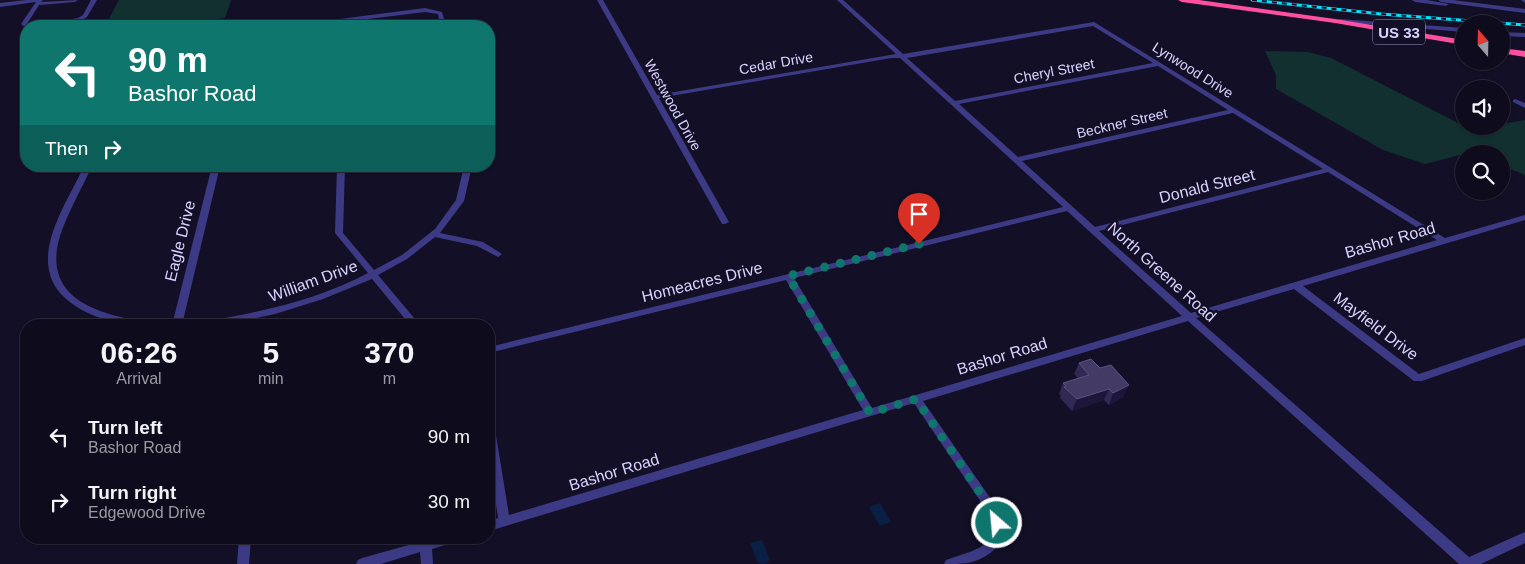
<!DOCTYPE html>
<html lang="en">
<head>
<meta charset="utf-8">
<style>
	body { margin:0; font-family:Helvetica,sans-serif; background:#1c1929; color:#f1f3f6; height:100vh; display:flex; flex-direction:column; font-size:19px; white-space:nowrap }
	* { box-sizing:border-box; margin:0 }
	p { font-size:16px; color:#9b9ba3 }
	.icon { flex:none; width:28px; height:28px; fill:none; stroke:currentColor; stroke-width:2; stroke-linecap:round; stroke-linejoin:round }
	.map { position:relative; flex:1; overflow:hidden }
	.sheet { position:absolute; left:20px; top:319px; width:475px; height:225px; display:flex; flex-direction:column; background:#0e0b1c; border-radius:20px; box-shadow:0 1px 4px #0004,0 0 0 1px #2e2b3b }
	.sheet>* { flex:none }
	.hud { position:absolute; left:20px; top:20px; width:475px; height:152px; border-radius:20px; box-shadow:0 1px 4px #0004,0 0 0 1px #2e2b3b; background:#0f766e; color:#fff; overflow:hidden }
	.needle { width:32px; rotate:340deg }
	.tools { position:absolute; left:1455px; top:15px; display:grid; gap:10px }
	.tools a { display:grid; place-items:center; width:55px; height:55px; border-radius:50%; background:#0e0b1c; box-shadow:0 1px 4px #0004,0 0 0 1px #2e2b3b; font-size:25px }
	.pin { position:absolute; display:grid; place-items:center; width:42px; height:42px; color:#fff; margin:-51px -21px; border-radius:50% 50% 50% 0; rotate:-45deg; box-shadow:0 0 5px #0007 }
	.pin .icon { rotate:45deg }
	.me { position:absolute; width:55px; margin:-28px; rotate:333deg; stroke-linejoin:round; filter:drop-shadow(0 0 4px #0008) }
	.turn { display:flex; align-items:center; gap:18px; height:105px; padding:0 25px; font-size:22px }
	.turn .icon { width:65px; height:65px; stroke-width:2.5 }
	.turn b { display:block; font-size:35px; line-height:42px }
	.then { display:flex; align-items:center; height:48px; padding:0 25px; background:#0003; gap:10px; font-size:19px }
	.eta { display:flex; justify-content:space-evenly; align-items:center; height:85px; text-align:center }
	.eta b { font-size:30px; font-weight:600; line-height:35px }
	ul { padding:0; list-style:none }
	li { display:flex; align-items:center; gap:15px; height:65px; padding:0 25px }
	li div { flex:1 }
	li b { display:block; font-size:19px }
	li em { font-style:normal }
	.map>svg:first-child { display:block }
</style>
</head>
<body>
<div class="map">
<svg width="1525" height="564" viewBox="0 0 1525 564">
	<rect width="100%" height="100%" fill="#130f26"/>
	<g fill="#12302f">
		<path d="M119 0H231L225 18 160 26H105Z"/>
		<path d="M1265 51 1308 52 1331 58 1464 126 1471 128 1501 126V124L1525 120V175L1501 165V154H1464L1425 164 1383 150 1276 89V75Z"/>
	</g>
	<g fill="#0a1f44">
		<path d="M880 503 891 522 880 526 869 507Z"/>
		<path d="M762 540 770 560 765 564 758 563 750 543Z"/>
	</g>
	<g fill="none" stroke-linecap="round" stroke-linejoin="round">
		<g fill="#3d3a85" fill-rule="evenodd">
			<path d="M26 0H43L41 2 78 0 75 2 39 5 27 24 28 26 78 18 83 15 91 0H97L87 17 82 20 41 26H26V28L21 24 36 2 0 7V3Z"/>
			<path d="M597 0H603L657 95 896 54 837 0H843L903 54 1094 22 1445 238 1525 215V220L1303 286 1419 374 1525 338V345L1422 381H1414L1294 289 1196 318 1469 557 1525 532V543L1481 564H1459L1188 321 923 401 993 502C997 511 1004 521 1003 531 1002 549 983 560 968 563 960 564 951 564 944 564L946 560C976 549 1003 548 985 508L914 403 489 531V521L498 518 489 457V419L493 420 494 423 509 515 863 410 786 280 489 353V347L1063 207 900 58H891L659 98 729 222 725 224H722ZM1093 26 1153 63 955 101 907 58ZM1158 66 1228 110 1018 157 959 104ZM1233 113 1323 169 1095 227 1022 161ZM1328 172 1437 240 1191 313 1099 231ZM1067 211 1182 316 872 408 794 278Z"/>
			<path d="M1412 0H1427L1449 4 1446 6 1415 2Z"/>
			<path d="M1438 0H1453L1525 9V13L1441 2Z"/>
			<path d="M1521 0H1525V3Z"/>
			<path d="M425 8 442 12 446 26H440L438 14 425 12 312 26H298L301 24Z"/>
			<path d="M1339 19 1464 28V32L1337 22 1336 21Z"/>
			<path d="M1501 32 1525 33V37L1501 36Z"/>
			<path d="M1515 99 1525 103V108L1513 102V100Z"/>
			<path d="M84 166H92C81 190 68 212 60 236 41 299 99 315 148 322L151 323 153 325C145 325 137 326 130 325 121 324 112 321 103 319 69 307 42 287 49 247 54 219 72 192 84 166Z"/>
			<path d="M212 166H220L182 325H172Z"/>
			<path d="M337 166H345L343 233 374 270 402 255 435 229 456 200 464 166H472L464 201 440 233 483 242 502 254 498 257 477 246 435 237 407 259 378 275 420 325H410L372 279 323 299 275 314 223 325H197L199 323 202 322C257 313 318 300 368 273L335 233Z"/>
			<path d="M239 538H251L249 564H237Z"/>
			<path d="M434 538H457L455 542 432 549 433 564H421L420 552 381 564H356L358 560 362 558Z"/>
		</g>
		<g fill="#ff4fa3" fill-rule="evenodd">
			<path d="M1178 0H1199L1335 19 1464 40V45L1335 23 1182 2Z"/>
			<path d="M1501 48 1525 51V57L1501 53Z"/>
		</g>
		<g stroke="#00e5ff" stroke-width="3">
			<path id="rail" d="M1252 0 1381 14 1525 25"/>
		</g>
		<use href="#rail" stroke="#130f26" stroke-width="2" stroke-dasharray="5" stroke-linecap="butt"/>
	</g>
	<path fill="#312854" d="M1079 363 1124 396 1109 405 1104 400 1072 411 1060 398 1061 396 1059 394 1063 383 1078 378 1074 374Z"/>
	<g fill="#1d163a">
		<path d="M1129 385 1124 396 1109 405 1113 393Z"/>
		<path d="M1109 389 1104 400 1072 411 1077 399Z"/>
	</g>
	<path fill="#433a66" stroke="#5a527e" d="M1091 359 1100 368 1111 365 1129 385 1113 393 1109 389 1077 399 1064 387 1066 386 1063 383 1089 375 1079 363Z"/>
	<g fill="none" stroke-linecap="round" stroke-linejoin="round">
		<path stroke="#0f766e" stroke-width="9" stroke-dasharray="0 16.2" d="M919 244 788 276 870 413 916 399 989 506 997 523"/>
	</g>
	<g text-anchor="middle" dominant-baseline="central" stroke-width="5" stroke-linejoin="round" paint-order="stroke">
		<g font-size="14" fill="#d9d4ff" stroke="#130f26">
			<text transform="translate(776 63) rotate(-10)">Cedar Drive</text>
			<text transform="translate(1193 70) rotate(32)">Lynwood Drive</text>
			<text transform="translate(1054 71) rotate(-11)">Cheryl Street</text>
			<text transform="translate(673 105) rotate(61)">Westwood Drive</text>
			<text transform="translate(1122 123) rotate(-13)">Beckner Street</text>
		</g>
		<rect fill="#130f26" stroke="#9e99be" stroke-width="1" x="1373" y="19.5" width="52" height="25" rx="4"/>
		<g font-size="15" font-weight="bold" fill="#d9d4ff">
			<text x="1399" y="32">US 33</text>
		</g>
		<g font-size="16" fill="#d9d4ff" stroke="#130f26">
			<text transform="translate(1207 186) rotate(-14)">Donald Street</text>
			<text transform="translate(1390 240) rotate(-16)">Bashor Road</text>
			<text transform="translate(180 241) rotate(-76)">Eagle Drive</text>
			<text transform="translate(1162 272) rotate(42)">North Greene Road</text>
			<text transform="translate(313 281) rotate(-20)">William Drive</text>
			<text transform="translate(702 282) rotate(-14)">Homeacres Drive</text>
			<text transform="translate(1376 326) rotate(37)">Mayfield Drive</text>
			<text transform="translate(1002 356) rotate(-17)">Bashor Road</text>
			<text transform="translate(614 472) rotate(-17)">Bashor Road</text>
		</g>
	</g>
</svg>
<div class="tools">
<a><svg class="needle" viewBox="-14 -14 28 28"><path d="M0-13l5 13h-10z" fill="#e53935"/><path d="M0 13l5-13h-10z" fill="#9b9ba3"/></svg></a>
<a><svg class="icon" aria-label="sound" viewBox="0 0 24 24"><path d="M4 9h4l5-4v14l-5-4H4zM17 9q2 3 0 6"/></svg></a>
<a><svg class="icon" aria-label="search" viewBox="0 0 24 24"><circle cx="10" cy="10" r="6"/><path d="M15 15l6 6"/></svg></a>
</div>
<div class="pin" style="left:919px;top:244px;background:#d93025"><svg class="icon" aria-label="arrive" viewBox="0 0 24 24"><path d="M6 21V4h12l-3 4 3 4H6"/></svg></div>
<svg class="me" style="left:997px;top:523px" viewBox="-20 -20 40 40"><circle r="17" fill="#0f766e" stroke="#fff" stroke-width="3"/><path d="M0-11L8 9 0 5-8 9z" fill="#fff"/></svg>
<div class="hud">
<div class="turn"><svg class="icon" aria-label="left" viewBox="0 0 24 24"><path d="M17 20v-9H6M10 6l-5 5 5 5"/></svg><div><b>90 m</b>Bashor Road</div></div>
<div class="then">Then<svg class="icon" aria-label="right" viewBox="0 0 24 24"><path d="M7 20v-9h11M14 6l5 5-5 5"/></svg></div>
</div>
<section class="sheet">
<div class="eta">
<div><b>06:26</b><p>Arrival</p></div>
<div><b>5</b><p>min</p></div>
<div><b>370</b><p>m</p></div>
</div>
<ul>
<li><svg class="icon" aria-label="left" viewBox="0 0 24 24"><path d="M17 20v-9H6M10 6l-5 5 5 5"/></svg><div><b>Turn left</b><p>Bashor Road</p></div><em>90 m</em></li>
<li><svg class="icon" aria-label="right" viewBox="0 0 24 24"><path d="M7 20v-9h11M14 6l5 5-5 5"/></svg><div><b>Turn right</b><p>Edgewood Drive</p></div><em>30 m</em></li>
</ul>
</section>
</div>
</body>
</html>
